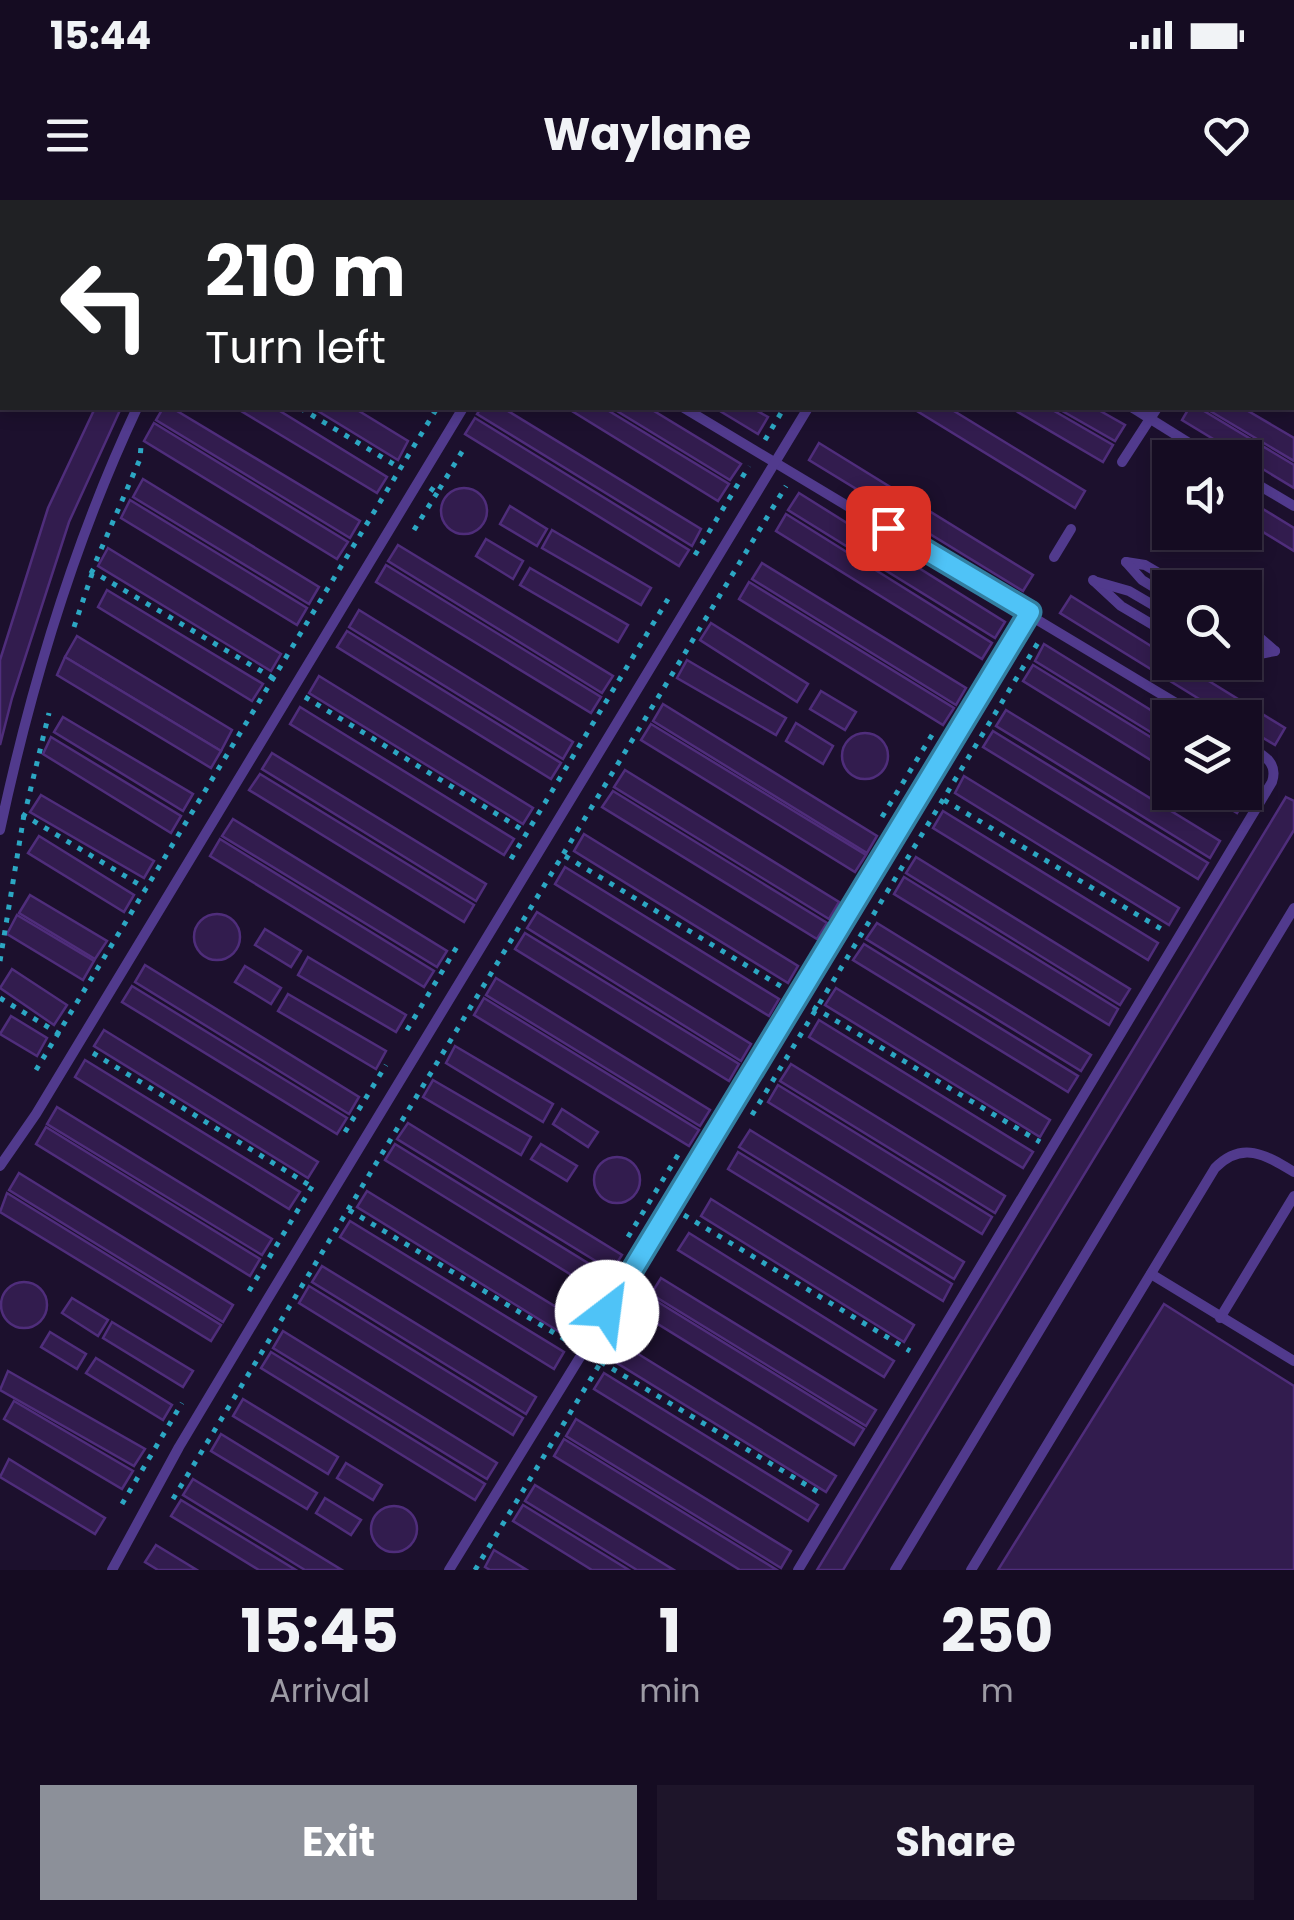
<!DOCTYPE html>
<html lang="en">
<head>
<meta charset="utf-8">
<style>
	body { margin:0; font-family:Poppins,sans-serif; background:#1e152a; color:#f1f3f6; height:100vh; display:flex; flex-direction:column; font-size:38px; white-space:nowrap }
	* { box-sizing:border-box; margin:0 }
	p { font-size:32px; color:#9d9ba5 }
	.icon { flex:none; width:55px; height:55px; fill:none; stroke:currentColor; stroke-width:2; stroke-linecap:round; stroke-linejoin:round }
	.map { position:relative; height:1370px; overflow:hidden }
	.details { display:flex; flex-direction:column; background:#150c22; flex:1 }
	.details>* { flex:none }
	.banner { position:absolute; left:0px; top:0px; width:1295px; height:210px; box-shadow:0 5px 15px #0003,0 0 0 2px #342c40; background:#202124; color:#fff; overflow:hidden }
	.tools { position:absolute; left:1152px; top:240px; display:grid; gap:20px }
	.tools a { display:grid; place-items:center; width:110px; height:110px; border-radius:0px; background:#150c22; box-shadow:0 5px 15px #0003,0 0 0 2px #342c40; font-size:50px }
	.pin { position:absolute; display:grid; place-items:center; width:85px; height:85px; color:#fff; margin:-42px; border-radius:20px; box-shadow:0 5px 15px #0006 }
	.me { position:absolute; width:110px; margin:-55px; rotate:30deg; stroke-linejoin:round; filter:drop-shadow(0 0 8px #0008) }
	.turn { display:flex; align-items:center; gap:35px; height:210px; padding:0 40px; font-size:45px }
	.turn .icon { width:130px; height:130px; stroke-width:2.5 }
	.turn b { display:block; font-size:70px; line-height:85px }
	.eta { display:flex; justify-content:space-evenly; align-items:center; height:170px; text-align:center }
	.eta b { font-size:60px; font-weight:700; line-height:70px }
	.button { display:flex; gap:20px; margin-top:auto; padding:20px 40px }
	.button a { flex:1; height:115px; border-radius:0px; background:#8c9099; color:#fff; font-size:40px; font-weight:700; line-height:115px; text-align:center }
	.button a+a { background:#1e152a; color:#f1f3f6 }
	.status { display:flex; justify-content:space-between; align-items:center; height:70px; padding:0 50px; background:#150c22; direction:ltr }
	.status svg { height:28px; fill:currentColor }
	header { display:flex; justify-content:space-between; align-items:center; height:130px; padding:0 40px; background:#150c22; font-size:45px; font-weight:700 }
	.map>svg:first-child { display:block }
</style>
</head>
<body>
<div class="status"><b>15:44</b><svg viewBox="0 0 49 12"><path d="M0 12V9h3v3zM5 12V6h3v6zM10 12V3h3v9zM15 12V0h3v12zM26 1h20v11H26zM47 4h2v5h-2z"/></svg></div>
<header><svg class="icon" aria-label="menu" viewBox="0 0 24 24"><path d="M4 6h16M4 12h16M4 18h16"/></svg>Waylane<svg class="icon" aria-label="heart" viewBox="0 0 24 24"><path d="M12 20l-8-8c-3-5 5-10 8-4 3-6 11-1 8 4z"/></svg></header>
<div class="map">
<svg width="1294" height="1370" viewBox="0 0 1294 1370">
	<rect width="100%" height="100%" fill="#1c102d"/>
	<g fill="#321c4e" stroke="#4f2d7b" stroke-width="2.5">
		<path d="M430 0H471L475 2H434Z"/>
		<path d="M667 0H705L709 2H672Z"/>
		<path d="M817 0H855L860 2H821Z"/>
		<path d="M1005 0H1044L1048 2H1009Z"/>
		<path d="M1113 0H1155L1159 2H1117Z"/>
		<path d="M95 208H121L69 322 12 498 0 545V460L48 308Z"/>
		<path d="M163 208H172L360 321 350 338 156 220Z"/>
		<path d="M236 208H275L387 277 377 293Z"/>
		<path d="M313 208H354L408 241 398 260Z"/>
		<path d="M481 208H503L701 329 692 346 477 214Z"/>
		<path d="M567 208H604L729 284 718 301Z"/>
		<path d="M612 208H649L741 264 730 280Z"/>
		<path d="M715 208H752L768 217 758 234Z"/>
		<path d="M912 208H949L1085 291 1075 308Z"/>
		<path d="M1011 208H1049L1113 245 1103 262Z"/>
		<path d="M1057 208H1095L1125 225 1115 241Z"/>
		<path d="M1189 208H1199L1294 265V288L1182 220Z"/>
		<path d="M1205 208H1243L1294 238V261Z"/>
		<path d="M475 218 689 350 679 366 465 234Z"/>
		<path d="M154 223 348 342 337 359 144 241Z"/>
		<path d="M819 243 1033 375 1023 391 809 260Z"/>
		<path d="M1163 248 1179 258H1170V275L1153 265Z"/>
		<path d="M143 279 319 387 309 404 133 297Z"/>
		<circle cx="464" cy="311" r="23"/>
		<path d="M799 293 1005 422 995 438 788 310Z"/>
		<path d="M1245 298 1294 328V351L1245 321Z"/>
		<path d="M130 300 307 408 297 425 121 318Z"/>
		<path d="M510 306 547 329 537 346 500 324Z"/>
		<path d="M786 314 992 443 982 459 776 331Z"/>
		<path d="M552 330 651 388 641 405 542 348Z"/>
		<path d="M486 339 523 361 513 379 476 356Z"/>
		<path d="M398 345 613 476 602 493 388 361Z"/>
		<path d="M108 348 281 454 271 471 98 366Z"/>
		<path d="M762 363 966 488 956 505 752 379Z"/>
		<path d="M386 365 601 497 591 513 376 382Z"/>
		<path d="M530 368 628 425 618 442 520 385Z"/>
		<path d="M749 382 954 508 943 525 739 399Z"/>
		<path d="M107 390 263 484 252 501 98 407Z"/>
		<path d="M1071 396 1170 458V462H1178L1285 528 1275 545 1245 527V518H1230L1060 413Z"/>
		<path d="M359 410 573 542 563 559 349 427Z"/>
		<path d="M711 423 808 484 797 502 700 440Z"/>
		<path d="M347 431 561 563 551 579 337 447Z"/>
		<path d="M77 436 232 530 221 551 65 457Z"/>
		<path d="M1044 444 1170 522V544L1035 461Z"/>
		<path d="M65 457 221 551 211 568 57 475Z"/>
		<path d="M687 460 786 518 776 535 677 478Z"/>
		<path d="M1033 465 1170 549V572L1023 481Z"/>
		<path d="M319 476 533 608 523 624 309 493Z"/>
		<path d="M821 491 856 512 845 530 810 509Z"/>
		<path d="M663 504 877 636 867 653 653 521Z"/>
		<path d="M300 507 514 639 504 655 290 524Z"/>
		<path d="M1006 510 1220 641 1210 658 996 526Z"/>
		<path d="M63 517 193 594 183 611 54 532Z"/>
		<path d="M796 523 833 546 823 564 786 541Z"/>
		<path d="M651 524 866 655 855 672 641 540Z"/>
		<path d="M993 531 1208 663 1198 679 983 547Z"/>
		<circle cx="865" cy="556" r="23"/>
		<path d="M51 537 181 616 171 633 43 554Z"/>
		<path d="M272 553 486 684 476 701 262 569Z"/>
		<path d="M1245 568 1259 576 1249 593 1245 591Z"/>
		<path d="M625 570 839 702 829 719 614 587Z"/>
		<path d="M260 574 474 705 464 722 249 590Z"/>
		<path d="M964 576 1179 708 1169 725 955 593Z"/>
		<path d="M613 591 827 723 817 739 602 607Z"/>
		<path d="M1203 592H1240L1247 597 1237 613Z"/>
		<path d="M41 595 154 661 144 678 30 612Z"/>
		<path d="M1286 597 1294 601V630L843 1370H817Z"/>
		<path d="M943 611 1158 743 1148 760 933 628Z"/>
		<path d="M233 619 447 751 437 767 222 636Z"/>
		<path d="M584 634 798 766 788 783 574 651Z"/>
		<path d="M39 636 134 695 124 712 28 653Z"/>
		<path d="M220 639 434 771 424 787 210 656Z"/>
		<path d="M916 657 1130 789 1120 805 906 673Z"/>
		<path d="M565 667 779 799 769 816 555 684Z"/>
		<path d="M904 677 1118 809 1109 825 894 694Z"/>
		<path d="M30 695 107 741 95 759 19 713Z"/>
		<path d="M537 712 751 844 741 861 527 728Z"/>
		<circle cx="217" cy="737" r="23"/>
		<path d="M17 715 94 761 83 780 7 734Z"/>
		<path d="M877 723 1091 855 1081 871 866 739Z"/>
		<path d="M265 729 301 751 291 767 255 745Z"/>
		<path d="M525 733 739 864 729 881 515 749Z"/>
		<path d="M864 744 1078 876 1068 892 853 760Z"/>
		<path d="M308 757 406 815 396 832 298 775Z"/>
		<path d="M145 765 359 897 349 914 135 782Z"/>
		<path d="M245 766 281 788 271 804 235 782Z"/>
		<path d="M12 769 67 805 54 825 0 788Z"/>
		<path d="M496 778 710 910 700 926 486 795Z"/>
		<path d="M132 786 347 918 337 934 122 802Z"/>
		<path d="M836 788 1050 920 1040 937 825 805Z"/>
		<path d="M288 794 386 851 376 869 278 811Z"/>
		<path d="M484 798 699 930 689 946 474 815Z"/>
		<path d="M11 816 47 838 37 856 0 834Z"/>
		<path d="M819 820 1033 952 1023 968 809 837Z"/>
		<path d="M104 830 318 962 308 978 94 846Z"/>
		<path d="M455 846 553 904 543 922 446 863Z"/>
		<path d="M85 860 300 992 289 1009 75 877Z"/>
		<path d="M791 864 1005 996 995 1013 780 881Z"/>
		<path d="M433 880 531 937 521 955 423 897Z"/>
		<path d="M778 885 992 1017 982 1034 768 902Z"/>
		<path d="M57 907 272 1039 262 1055 47 924Z"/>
		<path d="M562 909 598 932 588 947 553 924Z"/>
		<path d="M408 923 622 1055 612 1071 397 939Z"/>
		<path d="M46 927 260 1059 250 1076 36 944Z"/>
		<path d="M750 930 964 1062 954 1079 739 947Z"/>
		<path d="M395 944 609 1076 599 1092 385 960Z"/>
		<path d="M541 944 577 966 567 981 531 959Z"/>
		<path d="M738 952 952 1084 943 1101 728 969Z"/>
		<circle cx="617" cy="980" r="23"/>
		<path d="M19 973 233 1105 223 1122 9 990Z"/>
		<path d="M367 991 582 1123 571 1139 357 1007Z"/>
		<path d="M7 993 221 1125 211 1141 0 1012Z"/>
		<path d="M711 999 914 1125 904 1142 701 1016Z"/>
		<path d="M350 1021 564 1152 554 1169 340 1037Z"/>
		<path d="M689 1033 894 1161 884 1177 678 1050Z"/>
		<path d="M322 1066 536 1197 526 1214 312 1082Z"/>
		<path d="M661 1078 876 1210 866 1226 651 1094Z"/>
		<circle cx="24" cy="1105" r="23"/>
		<path d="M309 1086 523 1218 513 1235 299 1103Z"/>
		<path d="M650 1097 864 1229 854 1245 640 1113Z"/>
		<path d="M72 1098 108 1120 98 1136 62 1113Z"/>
		<path d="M1164 1104 1294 1186V1370H998Z"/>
		<path d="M112 1122 193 1171 183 1187 103 1138Z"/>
		<path d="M283 1131 497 1263 487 1279 273 1148Z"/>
		<path d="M50 1132 86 1154 77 1169 41 1147Z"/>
		<path d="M622 1144 836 1276 826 1292 612 1160Z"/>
		<path d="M271 1152 485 1284 475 1300 261 1168Z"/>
		<path d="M96 1158 172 1205 163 1220 86 1173Z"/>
		<path d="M8 1171 145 1249 134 1266 0 1190Z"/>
		<path d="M604 1173 818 1305 808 1321 594 1189Z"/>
		<path d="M243 1199 338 1257 328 1274 233 1216Z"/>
		<path d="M14 1201 133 1271 122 1289 4 1219Z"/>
		<path d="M576 1219 791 1351 781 1368 566 1236Z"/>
		<path d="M221 1234 317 1293 307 1309 211 1251Z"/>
		<path d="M564 1239 777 1370H740L554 1256Z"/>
		<path d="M9 1259 105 1318 95 1334 0 1277Z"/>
		<path d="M346 1263 382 1285 373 1300 337 1278Z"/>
		<path d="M193 1279 342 1370H305L183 1295Z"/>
		<path d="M535 1285 674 1370H637L525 1301Z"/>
		<path d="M325 1298 361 1320 351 1335 316 1313Z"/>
		<path d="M181 1300 296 1370H259L171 1316Z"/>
		<path d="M523 1305 629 1370H592L513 1321Z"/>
		<circle cx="394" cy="1329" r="23"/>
		<path d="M156 1345 197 1370H158L145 1362Z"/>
		<path d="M494 1350 527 1370H490L485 1367Z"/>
	</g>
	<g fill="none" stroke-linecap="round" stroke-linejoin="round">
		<g stroke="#2ca7c3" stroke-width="5" stroke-dasharray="5 8" stroke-linecap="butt">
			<path d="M561 2 563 0"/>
			<path d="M908 2 909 0"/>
			<path d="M957 2 958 0"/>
			<path d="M1292 18 1294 16"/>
			<path d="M300 208 400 268"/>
			<path d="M765 240 784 208"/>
			<path d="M430 288 437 293 463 250"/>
			<path d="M414 330 437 293"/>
			<path d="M695 355 749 266"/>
			<path d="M96 361 140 259 141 246"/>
			<path d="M90 370 278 481"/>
			<path d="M74 427 93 371"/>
			<path d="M305 497 526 632"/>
			<path d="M944 600 1163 730"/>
			<path d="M27 604 49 513"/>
			<path d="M22 614 145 688"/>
			<path d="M882 617 932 535"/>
			<path d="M565 656 787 790"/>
			<path d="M511 659 668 399"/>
			<path d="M0 761 24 615"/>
			<path d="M0 798 66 838"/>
			<path d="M813 807 1040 942"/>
			<path d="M407 830 458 745"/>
			<path d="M93 853 314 988"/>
			<path d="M36 870 437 208"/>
			<path d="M752 915 1039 441"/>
			<path d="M345 932 386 865"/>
			<path d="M349 1010 571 1143"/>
			<path d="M684 1015 910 1151"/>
			<path d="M628 1037 678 955"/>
			<path d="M249 1091 316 980"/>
			<path d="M601 1162 823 1295"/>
			<path d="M173 1299 786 286"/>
			<path d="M122 1304 182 1203"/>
			<path d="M475 1370 624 1124"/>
		</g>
		<g stroke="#513a8d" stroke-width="10">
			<path d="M359 0 362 2"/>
			<path d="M501 0 505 2"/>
			<path d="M790 0 794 2"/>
			<path d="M587 2 588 0"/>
			<path d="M933 2 935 0"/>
			<path d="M1278 2 1280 0"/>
			<path d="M684 208 1201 518"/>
			<path d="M1133 208 1213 258"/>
			<path d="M1122 262 1157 208"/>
			<path d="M1245 277 1294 306"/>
			<path d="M1054 357 1071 329"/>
			<path d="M1126 362 1145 365 1184 388"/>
			<path d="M1126 362 1142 380 1170 397"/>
			<path d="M1093 380 1121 406 1170 435"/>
			<path d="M1094 381 1129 391 1170 415"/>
			<path d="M1245 425 1275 451"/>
			<path d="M1245 457 1275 451"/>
			<path d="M0 630C31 485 74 342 137 208"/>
			<path d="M0 966 36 914 463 208"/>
			<path d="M1151 1074 1294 1161"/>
			<path d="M1220 1118 1294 996"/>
			<path d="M112 1370 179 1247 267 1100 808 208"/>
			<path d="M449 1370 697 967 1030 412"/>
			<path d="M798 1370 1272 582C1279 561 1261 554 1245 544"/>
			<path d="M895 1370 1294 708"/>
			<path d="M971 1370 1215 968C1242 940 1266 955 1294 972"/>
		</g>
		<g stroke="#ff577e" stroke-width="30">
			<path d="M55 2 57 0"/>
			<path d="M0 131 2 125"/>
		</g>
	</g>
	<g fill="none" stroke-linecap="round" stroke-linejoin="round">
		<g stroke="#337fa1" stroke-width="25">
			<path id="route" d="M607 1112 1030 412 888 328"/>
		</g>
		<use href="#route" stroke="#4fc3f7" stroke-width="18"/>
	</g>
</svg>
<div class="tools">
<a><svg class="icon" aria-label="sound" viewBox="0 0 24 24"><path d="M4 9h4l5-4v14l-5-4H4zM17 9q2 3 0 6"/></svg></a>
<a><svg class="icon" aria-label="search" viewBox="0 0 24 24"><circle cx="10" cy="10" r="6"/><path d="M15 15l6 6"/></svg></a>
<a><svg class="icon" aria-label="layers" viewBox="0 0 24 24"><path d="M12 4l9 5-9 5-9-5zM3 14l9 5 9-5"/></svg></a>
</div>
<div class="pin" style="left:888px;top:328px;background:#d93025"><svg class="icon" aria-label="arrive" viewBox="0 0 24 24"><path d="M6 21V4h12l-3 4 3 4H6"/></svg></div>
<svg class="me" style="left:607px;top:1112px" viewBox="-20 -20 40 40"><circle r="19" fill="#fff"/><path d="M0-13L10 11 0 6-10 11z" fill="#4fc3f7"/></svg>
<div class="banner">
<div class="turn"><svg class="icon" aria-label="left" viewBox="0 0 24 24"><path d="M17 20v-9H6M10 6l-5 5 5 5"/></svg><div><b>210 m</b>Turn left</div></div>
</div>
</div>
<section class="details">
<div class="eta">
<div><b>15:45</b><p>Arrival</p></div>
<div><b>1</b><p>min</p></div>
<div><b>250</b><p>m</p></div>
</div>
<div class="button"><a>Exit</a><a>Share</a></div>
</section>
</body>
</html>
